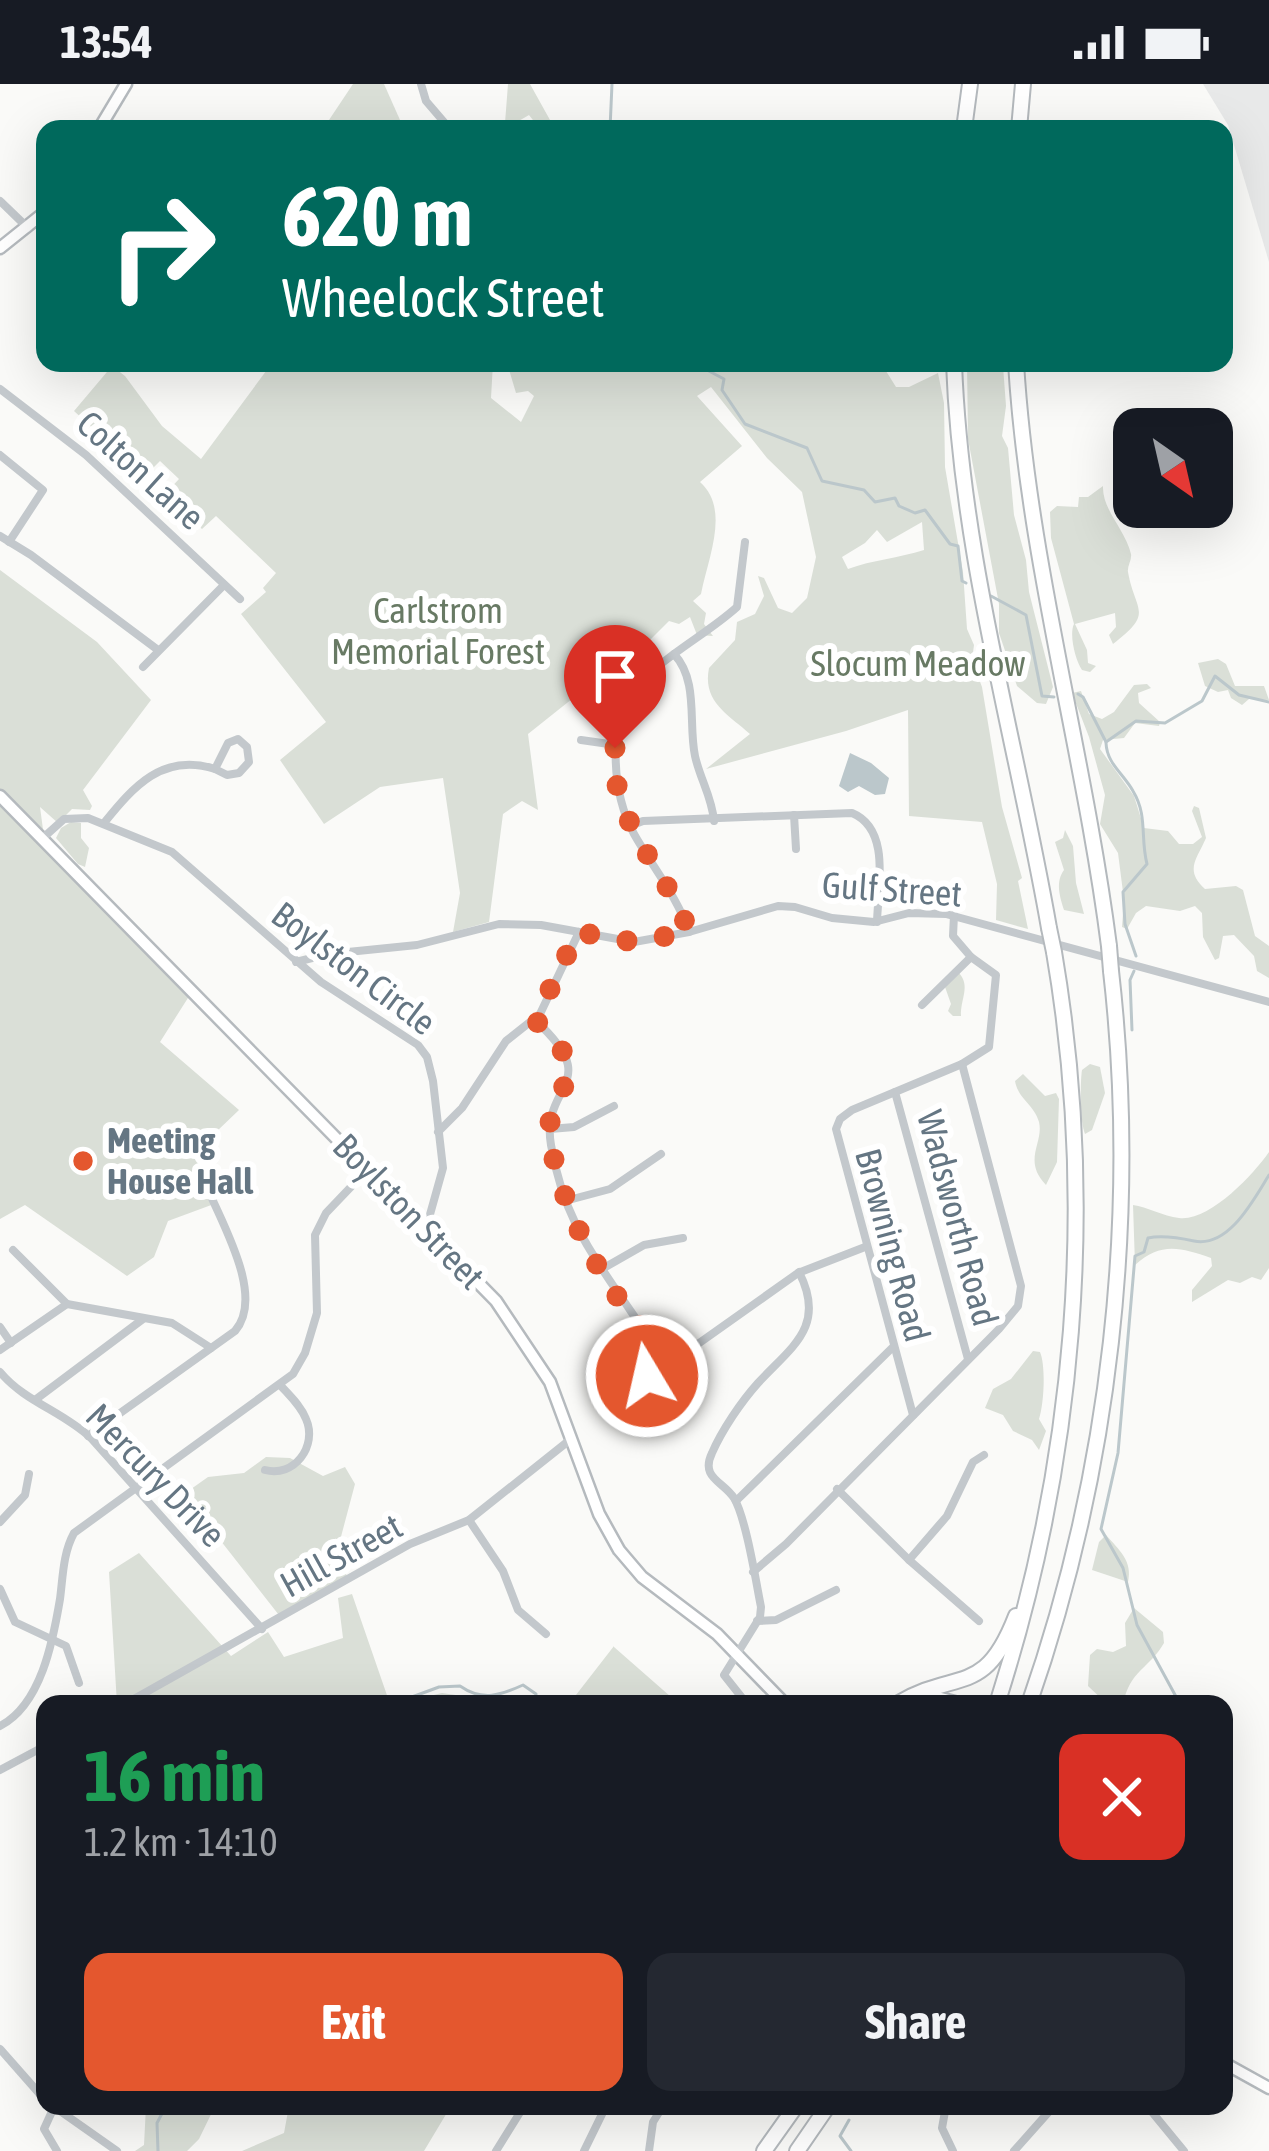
<!DOCTYPE html>
<html lang="en">
<head>
<meta charset="utf-8">
<style>
	body { margin:0; font-family:"Asap Condensed",sans-serif; background:#242831; color:#f1f3f6; height:100vh; display:flex; flex-direction:column; font-size:45px; white-space:nowrap }
	* { box-sizing:border-box; margin:0 }
	p { font-size:39px; color:#9ea1a6 }
	.icon { flex:none; width:66px; height:66px; fill:none; stroke:currentColor; stroke-width:2; stroke-linecap:round; stroke-linejoin:round }
	.map { position:relative; flex:1; overflow:hidden }
	.panel { position:absolute; left:36px; top:1611px; width:1197px; height:420px; display:flex; flex-direction:column; background:#171b24; border-radius:24px; box-shadow:0 12px 48px #0002 }
	.panel>* { flex:none }
	.hud { position:absolute; left:36px; top:36px; width:1197px; height:252px; border-radius:24px; box-shadow:0 12px 48px #0002; background:#00695c; color:#fff; overflow:hidden }
	.needle { width:78px; rotate:146deg }
	.buttons { position:absolute; left:1113px; top:324px; display:grid; gap:24px }
	.buttons a { display:grid; place-items:center; width:120px; height:120px; border-radius:24px; background:#171b24; box-shadow:0 12px 48px #0002; font-size:60px }
	.pin { position:absolute; display:grid; place-items:center; width:102px; height:102px; color:#fff; margin:-123px -51px; border-radius:50% 50% 50% 0; rotate:-45deg; box-shadow:0 0 12px #0007 }
	.pin .icon { rotate:45deg }
	.me { position:absolute; width:132px; margin:-66px; rotate:351deg; stroke-linejoin:round; filter:drop-shadow(0 0 9px #0008) }
	.turn { display:flex; align-items:center; gap:42px; height:252px; padding:0 48px; font-size:54px }
	.turn .icon { width:156px; height:156px; stroke-width:2.5 }
	.turn b { display:block; font-size:84px; line-height:102px }
	.round { display:grid; place-items:center; flex:none; width:126px; height:126px; border-radius:24px; background:#242831 }
	.summary { display:flex; align-items:center; justify-content:space-between; height:204px; padding:0 48px }
	h1 { font-size:72px; font-weight:700; line-height:90px; color:#1e9e55 }
	.button { display:flex; gap:24px; margin-top:auto; padding:24px 48px }
	.button a { flex:1; height:138px; border-radius:24px; background:#e4572e; color:#fff; font-size:48px; font-weight:700; line-height:138px; text-align:center }
	.button a+a { background:#242831; color:#f1f3f6 }
	.status { display:flex; justify-content:space-between; align-items:center; height:84px; padding:0 60px; background:#171b24; direction:ltr }
	.status svg { height:33px; fill:currentColor }
	.map>svg:first-child { display:block }
</style>
</head>
<body>
<div class="status"><b>13:54</b><svg viewBox="0 0 49 12"><path d="M0 12V9h3v3zM5 12V6h3v6zM10 12V3h3v9zM15 12V0h3v12zM26 1h20v11H26zM47 4h2v5h-2z"/></svg></div>
<div class="map">
<svg width="1269" height="2067" viewBox="0 0 1269 2067">
	<rect width="100%" height="100%" fill="#fafaf8"/>
	<path fill="#e8e9e9" d="M1203 0H1269V178L1228 41Z"/>
	<g fill="#dadfd7" fill-rule="evenodd">
		<path d="M353 0H384L404 45H323Z"/>
		<path d="M508 0H530L555 45H540L529 31 510 42 505 39Z"/>
		<path d="M272 279H493L491 314 521 338 534 312 528 307 516 309 507 279H881L896 303H909L938 289 944 319 945 383 963 488 967 545 974 561 972 576 982 603 1002 723 1022 794 1018 797 1028 845 996 836 997 800 982 738 909 732 908 626 846 647 706 685 750 650C729 631 702 618 709 584L735 556 737 538 755 530 764 512 758 492 764 494 778 524 792 529 807 514 816 473 802 408 767 374 711 303 697 312 742 362 700 398C730 425 709 471 701 510L693 517 706 529 704 540 713 552 697 551 690 533 679 540 669 537 644 562 650 573 636 564 528 650 538 726 522 717 503 730 489 838 453 848 460 809 443 694 380 703 324 740 280 676 326 638 241 530 266 508 263 504 276 489 216 432 202 445 165 410 179 395 160 377 145 392 74 327 112 282 125 292 162 342 201 375ZM922 438 924 466C899 474 872 476 848 485L842 473 865 459 877 446 887 458Z"/>
		<path d="M967 279 1003 282 1006 322 1002 352 1008 364 1014 431 1026 476 1029 508 1053 603 1046 620 1037 619 1017 602 999 549V520L968 355Z"/>
		<path d="M1103 402C1102 426 1125 445 1131 470 1132 476 1127 482 1128 488 1135 528 1155 528 1113 560L1109 551 1116 543 1115 529 1075 540 1087 566 1088 579 1096 582 1090 588 1082 586C1075 576 1069 550 1074 540L1051 454 1050 428 1057 422 1078 423 1079 413H1088Z"/>
		<path d="M0 486 97 558 151 616 83 706 92 722 90 726 72 725 58 739 40 723 44 753 193 906 160 958 239 1026 216 1048 208 1102 214 1120 168 1137 154 1173 127 1192 25 1121 0 1135Z"/>
		<path d="M1218 575 1226 580 1235 602H1264L1269 616 1249 615 1242 621 1231 614 1228 606 1218 608 1205 602 1198 579Z"/>
		<path d="M1147 600 1151 604 1138 609 1139 619 1160 638 1159 642 1135 639 1124 654 1103 656 1100 665 1134 712 1144 744 1168 747 1179 760H1193L1202 753 1192 727 1194 722 1199 724 1206 754C1197 775 1184 786 1205 805L1236 802 1243 806 1255 852 1269 862V894L1257 887 1254 872 1234 851 1223 852 1219 874 1215 876 1203 853 1202 829 1195 822 1180 827 1146 822 1136 829 1127 845 1122 843 1124 816 1118 769 1100 740 1105 711 1089 653 1072 609 1081 607 1089 630 1102 635 1114 628 1134 601Z"/>
		<path d="M71 738 81 739V754L89 764 85 783 78 780 56 754 61 744Z"/>
		<path d="M1065 746 1073 762 1076 799 1084 830 1064 826C1060 813 1055 798 1064 786L1055 758 1063 754Z"/>
		<path d="M959 889C971 902 960 916 961 932H953L948 927 951 920 945 903Z"/>
		<path d="M1090 980 1100 983 1105 1009 1092 1046 1085 1050C1080 1039 1080 998 1082 986Z"/>
		<path d="M1023 990 1045 1012 1056 1009 1059 1015 1057 1078 1046 1101C1022 1076 1044 1059 1039 1038 1034 1020 1018 1015 1015 997Z"/>
		<path d="M1269 1068V1184L1261 1196 1252 1193 1240 1199 1228 1196 1192 1218V1206L1212 1182 1211 1174C1180 1163 1160 1158 1135 1181L1133 1121C1147 1123 1163 1132 1179 1134 1209 1138 1253 1091 1269 1068Z"/>
		<path d="M1033 1267 1040 1268C1046 1282 1044 1320 1039 1335L1046 1347 1039 1366 1032 1356 1013 1347 1003 1331 985 1324 993 1305 1011 1295Z"/>
		<path d="M266 1373 290 1374 323 1392 345 1383 355 1400 338 1464 348 1496 282 1535 184 1410 208 1393 244 1389Z"/>
		<path d="M1106 1451C1119 1466 1133 1477 1128 1498L1092 1486 1099 1458Z"/>
		<path d="M139 1469 231 1572 268 1548 284 1573 343 1554 338 1514 352 1510 390 1620H117L109 1488Z"/>
		<path d="M1134 1524 1163 1548 1164 1559C1149 1585 1130 1586 1123 1620H1107L1088 1602 1090 1571 1097 1565 1113 1568 1126 1562 1125 1539Z"/>
		<path d="M614 1562V1563L679 1620H569Z"/>
		<path d="M442 1609 516 1620H397Z"/>
		<path d="M146 2022H215L199 2055 187 2067H135L144 2061Z"/>
		<path d="M289 2022H451L424 2067H242L284 2049Z"/>
	</g>
	<path fill="#bbc7cb" d="M850 669 871 679 889 694 885 710 875 711 859 702 848 708 839 702Z"/>
	<g fill="none" stroke-linecap="round" stroke-linejoin="round">
		<g stroke="#bbc7cb" stroke-width="3">
			<path d="M610 45 612 0"/>
			<path d="M702 279 707 286 724 295 722 306 745 340 807 364 822 397 864 406 875 418 895 414 899 422 915 429 925 426 950 460 958 462 962 497 966 499"/>
			<path d="M991 512 1026 531 1042 612 1054 613"/>
			<path d="M1078 610 1083 613 1106 658 1136 637 1165 639 1202 617 1215 592 1239 611 1269 618"/>
			<path d="M1106 659C1107 680 1123 689 1133 707 1148 732 1140 753 1147 780L1123 808 1125 840 1136 872"/>
			<path d="M1132 946 1130 896 1134 887"/>
			<path d="M393 1620 439 1603 460 1602C483 1618 501 1611 523 1601L536 1610 535 1620"/>
			<path d="M1180 1620 1137 1541 1123 1484 1101 1445 1118 1369 1135 1172 1144 1168 1148 1154C1162 1151 1180 1154 1194 1157 1229 1164 1254 1115 1269 1091"/>
			<path d="M1224 1688 1231 1701"/>
			<path d="M849 2036 840 2052 851 2067"/>
			<path d="M158 2067 157 2039 166 2022"/>
		</g>
		<g stroke="#b5babe" stroke-width="15">
			<g id="major">
				<path d="M99 45 126 0"/>
				<path d="M0 164 45 128"/>
				<path d="M0 712 496 1217 550 1298 599 1430 619 1466 642 1493 717 1550 785 1620"/>
				<path d="M1224 1979 1269 2004"/>
			</g>
		</g>
		<g stroke="#b4b9bd" stroke-width="18">
			<g id="highway">
				<path d="M964 45 970 0"/>
				<path d="M1019 45 1023 0"/>
				<path d="M954 279C961 472 1016 655 1049 844"/>
				<path d="M1016 279C1028 476 1084 667 1109 862"/>
				<path d="M929 1613 956 1620"/>
				<path d="M897 1620C957 1584 984 1615 1016 1532"/>
				<path d="M997 1620C1075 1378 1097 1119 1054 868"/>
				<path d="M1029 1620C1110 1388 1139 1132 1111 887"/>
				<path d="M764 2067 796 2022"/>
				<path d="M797 2067 828 2022"/>
			</g>
		</g>
		<g stroke="#c3c8cc" stroke-width="8">
			<path d="M421 0 426 17 450 45"/>
			<path d="M0 117 28 144"/>
			<path d="M0 305 86 371 240 515"/>
			<path d="M0 371 43 406 9 458"/>
			<path d="M0 452 31 471 158 566"/>
			<path d="M674 570C699 597 688 639 695 672 700 695 712 713 714 737"/>
			<path d="M143 583 224 501"/>
			<path d="M238 655 247 663 249 678 239 689 227 691 215 685 228 659Z"/>
			<path d="M581 656 616 661"/>
			<path d="M794 731 796 765"/>
			<path d="M104 739C133 703 163 668 215 685"/>
			<path d="M630 742 643 737 852 729C891 745 878 803 877 838"/>
			<path d="M44 753 64 735 88 734 172 768 321 898 418 961 427 973 433 997 443 1084 429 1134 423 1141"/>
			<path d="M689 848C678 814 652 782 634 750 613 711 606 643 635 606 663 571 705 552 737 523L745 458"/>
			<path d="M296 878 328 870 417 861 499 840 541 841 634 858 689 848 778 822 795 823 832 834 874 838 909 829 946 830 1269 918"/>
			<path d="M922 921 971 873"/>
			<path d="M535 936C606 1001 540 999 551 1061 562 1125 584 1160 621 1213 632 1228 641 1245 655 1258L674 1265 695 1262 798 1189 865 1163"/>
			<path d="M895 1008 968 1275"/>
			<path d="M550 1045 574 1043 614 1022"/>
			<path d="M438 1048 462 1024 506 957 540 930 579 848"/>
			<path d="M565 1117 610 1105 661 1070"/>
			<path d="M13 1166 67 1220 172 1239 211 1264"/>
			<path d="M602 1185 644 1161 683 1154"/>
			<path d="M0 1243 11 1259"/>
			<path d="M655 1258 646 1285 657 1319"/>
			<path d="M0 1266 67 1220"/>
			<path d="M0 1288C25 1318 62 1327 91 1354L262 1545"/>
			<path d="M35 1316 143 1235"/>
			<path d="M913 1331 836 1045 840 1035 852 1026 962 980 989 963 996 891 971 873 953 852 954 831"/>
			<path d="M88 1352 235 1247C264 1214 225 1145 210 1110"/>
			<path d="M265 1386C294 1394 318 1362 306 1335 301 1322 290 1312 281 1302"/>
			<path d="M837 1405 909 1476 979 1537"/>
			<path d="M736 1417 892 1264"/>
			<path d="M469 1436 503 1487 518 1526 546 1550"/>
			<path d="M0 1438 25 1411 29 1390"/>
			<path d="M909 1476 947 1432 973 1378 984 1371"/>
			<path d="M753 1488 786 1460 999 1245 1018 1222 1021 1202 962 980"/>
			<path d="M0 1505 15 1538 66 1562 79 1599"/>
			<path d="M757 1537 776 1536 836 1506"/>
			<path d="M125 1620 410 1460 469 1436 571 1355"/>
			<path d="M747 1620 724 1591 760 1533 761 1523C756 1498 746 1434 734 1414 723 1397 700 1394 712 1369 722 1346 741 1318 758 1299 791 1263 827 1243 799 1188"/>
			<path d="M0 1642C41 1621 53 1557 60 1515 63 1492 63 1469 74 1449L293 1290 305 1269 317 1229 315 1151 326 1129 368 1085"/>
			<path d="M0 1686 45 1662"/>
			<path d="M0 1965 45 2016"/>
			<path d="M53 2022 117 2067"/>
			<path d="M946 2022 942 2044 953 2067"/>
			<path d="M1147 2022 1184 2067"/>
			<path d="M54 2023 44 2045 57 2067"/>
			<path d="M496 2067 524 2022"/>
			<path d="M584 2067 606 2022"/>
			<path d="M649 2067 653 2038 663 2022"/>
			<path d="M1014 2067 1054 2022"/>
		</g>
		<use href="#major" stroke="#fff" stroke-width="10"/>
		<use href="#highway" stroke="#fff" stroke-width="14"/>
		<g stroke="#b4b9bd" stroke-width="18" stroke-linecap="butt">
			<g id="highway-bridge">
				<path d="M1049 844 1054 868"/>
				<path d="M1109 862 1111 887"/>
			</g>
		</g>
		<use href="#highway-bridge" stroke="#fff" stroke-width="14"/>
	</g>
	<g fill="none" stroke-linecap="round" stroke-linejoin="round">
		<path stroke="#e4572e" stroke-width="21" stroke-dasharray="0 37.8" d="M615 664C608 737 667 785 689 848L634 858 578 848 535 936C606 1001 539 999 551 1061 564 1131 605 1207 655 1258L647 1274V1292"/>
	</g>
	<circle fill="#e4572e" stroke="#fff" stroke-width="4.5" cx="83" cy="1077" r="12"/>
	<g text-anchor="middle" dominant-baseline="central" stroke-width="12" stroke-linejoin="round" paint-order="stroke">
		<g font-size="36" fill="#657683" stroke="#fff">
			<text transform="translate(141 386) rotate(42)">Colton Lane</text>
			<text transform="translate(892 805) rotate(4)">Gulf Street</text>
			<text transform="translate(354 884) rotate(37)">Boylston Circle</text>
			<text transform="translate(409 1127) rotate(46)">Boylston Street</text>
			<text transform="translate(958 1134) rotate(75)">Wadsworth Road</text>
			<text transform="translate(893 1161) rotate(75)">Browning Road</text>
			<text transform="translate(156 1391) rotate(46)">Mercury Drive</text>
			<text transform="translate(341 1471) rotate(-29)">Hill Street</text>
		</g>
		<g font-size="36" fill="#687a64" stroke="#fff">
			<text x="438" y="526">Carlstrom<tspan x="438" dy="41">Memorial Forest</tspan></text>
			<text x="918" y="579">Slocum Meadow</text>
		</g>
		<g font-size="36" font-weight="bold" fill="#657683" stroke="#fff" text-anchor="start">
			<text x="107" y="1056">Meeting<tspan x="107" dy="41">House Hall</tspan></text>
		</g>
	</g>
</svg>
<div class="buttons">
<a><svg class="needle" viewBox="-14 -14 28 28"><path d="M0-13l5 13h-10z" fill="#e53935"/><path d="M0 13l5-13h-10z" fill="#9ea1a6"/></svg></a>
</div>
<div class="pin" style="left:615px;top:664px;background:#d93025"><svg class="icon" aria-label="arrive" viewBox="0 0 24 24"><path d="M6 21V4h12l-3 4 3 4H6"/></svg></div>
<svg class="me" style="left:647px;top:1292px" viewBox="-20 -20 40 40"><circle r="17" fill="#e4572e" stroke="#fff" stroke-width="3"/><path d="M0-11L8 9 0 5-8 9z" fill="#fff"/></svg>
<div class="hud">
<div class="turn"><svg class="icon" aria-label="right" viewBox="0 0 24 24"><path d="M7 20v-9h11M14 6l5 5-5 5"/></svg><div><b>620 m</b>Wheelock Street</div></div>
</div>
<section class="panel">
<div class="summary"><div><h1>16 min</h1><p>1.2 km · 14:10</p></div><a class="round" style="background:#d93025;color:#fff"><svg class="icon" aria-label="close" viewBox="0 0 24 24"><path d="M6 6l12 12M18 6L6 18"/></svg></a></div>
<div class="button"><a>Exit</a><a>Share</a></div>
</section>
</div>
</body>
</html>
